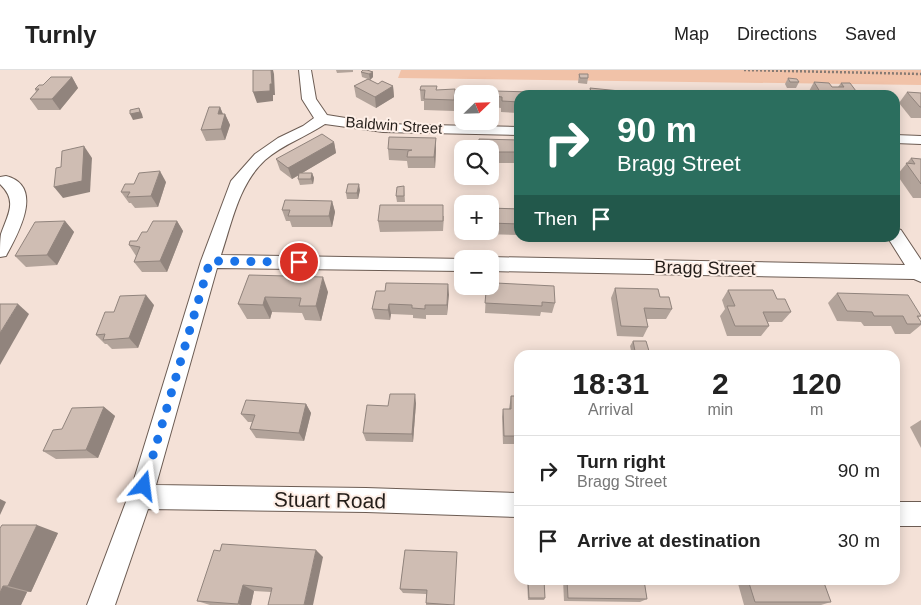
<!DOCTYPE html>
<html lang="en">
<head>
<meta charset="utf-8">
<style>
	body { margin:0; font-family:Helvetica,sans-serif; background:#f2f2f2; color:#222; height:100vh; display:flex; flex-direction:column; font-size:19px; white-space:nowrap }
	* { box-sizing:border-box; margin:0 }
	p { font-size:16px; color:#767676 }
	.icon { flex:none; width:28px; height:28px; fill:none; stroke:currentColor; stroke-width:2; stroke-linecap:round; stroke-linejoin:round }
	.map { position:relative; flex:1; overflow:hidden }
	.drawer { position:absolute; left:514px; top:280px; width:386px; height:235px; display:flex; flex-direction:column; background:#fff; border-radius:15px; box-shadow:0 2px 12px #0003 }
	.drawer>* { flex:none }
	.top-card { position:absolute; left:514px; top:20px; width:386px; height:152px; border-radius:15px; box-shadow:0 2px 12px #0003; background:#2b6e5e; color:#fff; overflow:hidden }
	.needle { width:32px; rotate:67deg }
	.fabs { position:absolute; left:454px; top:15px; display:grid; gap:10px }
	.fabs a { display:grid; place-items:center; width:45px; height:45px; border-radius:10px; background:#fff; box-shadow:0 2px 12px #0003; font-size:25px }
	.pin { position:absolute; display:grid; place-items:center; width:42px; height:42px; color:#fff; margin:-21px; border:2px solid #fff; border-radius:50%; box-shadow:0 1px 5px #0007 }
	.me { position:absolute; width:55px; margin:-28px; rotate:16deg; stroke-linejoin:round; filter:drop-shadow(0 0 4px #0008) }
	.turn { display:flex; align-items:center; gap:18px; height:105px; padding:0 20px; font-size:22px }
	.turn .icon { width:65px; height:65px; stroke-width:2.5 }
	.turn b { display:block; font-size:35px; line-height:42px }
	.then { display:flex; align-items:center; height:48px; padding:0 20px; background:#0003; gap:10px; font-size:19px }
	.eta { display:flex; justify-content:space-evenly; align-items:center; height:85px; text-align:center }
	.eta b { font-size:30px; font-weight:700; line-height:35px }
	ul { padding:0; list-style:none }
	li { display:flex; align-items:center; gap:15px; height:70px; padding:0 20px; border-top:1px solid #e0e0e0 }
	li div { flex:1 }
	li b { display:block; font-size:19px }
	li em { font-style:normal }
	header { display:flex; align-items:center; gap:30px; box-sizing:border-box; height:70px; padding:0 25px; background:#fff; border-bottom:1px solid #e0e0e0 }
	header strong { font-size:24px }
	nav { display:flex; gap:28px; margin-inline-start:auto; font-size:18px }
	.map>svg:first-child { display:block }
</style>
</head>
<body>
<header>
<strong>Turnly</strong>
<nav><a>Map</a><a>Directions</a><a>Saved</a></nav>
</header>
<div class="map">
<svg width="921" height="535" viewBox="0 0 921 535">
	<rect width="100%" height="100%" fill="#f4e1d7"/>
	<path fill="#f1c2a8" d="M401 0H921V15L398 8Z"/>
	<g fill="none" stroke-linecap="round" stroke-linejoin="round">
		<g stroke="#6c5c53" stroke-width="2">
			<g id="minor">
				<path d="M299 0H311L316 29 327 45 383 54 519 57V65L383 62 325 54C306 67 283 74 265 90 239 114 232 152 221 185L467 189H462V201L217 198 156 415 366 418 519 423V447L366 442 148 439 115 535H87L132 416 201 191 231 111 255 84 278 68 303 56 314 48 302 29Z"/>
				<path d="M895 65 921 66V74L895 73Z"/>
				<path d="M6 106C45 116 18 164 6 186L0 187C0 180 0 170 1 164 8 144 18 131 0 114V107Z"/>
				<path d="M895 158 901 160 921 190V212L914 209 490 201V189H485L490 187 905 195 888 168H895Z"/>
				<rect x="895" y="432" width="26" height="24"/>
			</g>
		</g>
		<path stroke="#867a73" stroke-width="2.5" stroke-dasharray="2 2" stroke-linecap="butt" d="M744 0 921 4"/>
		<use href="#minor" fill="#fff" fill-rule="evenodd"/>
	</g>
	<g fill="#b2a39a">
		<path d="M336 0H353V2L337 3Z"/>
		<path d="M363 0H367L373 2V7L370 10 368 9 378 14 382 11 393 16 394 27 376 38 356 27 354 16 368 9 362 7 361 2Z"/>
		<path d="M579 4 588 8 587 14 578 13Z"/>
		<path d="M72 7 78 18 60 40H38L30 29 36 22 35 19 43 15Z"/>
		<path d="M788 8 799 12 796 18H787L785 14Z"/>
		<path d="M814 12 832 17H838L841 13 859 25H809L808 23Z"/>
		<path d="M590 18 621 25H589Z"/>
		<path d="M420 20H437L455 30 454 41 424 40V31H421Z"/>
		<path d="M494 21 519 25V43L501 42V38L493 37Z"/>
		<path d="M907 22 921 23V48H911L899 33Z"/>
		<path d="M220 37 223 44H225L230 55 225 70 206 71 201 60Z"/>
		<path d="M436 68V79L435 98H408L407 91 389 90 388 79Z"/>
		<path d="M519 70V93H490V79Z"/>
		<path d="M334 72 336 83 302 103H312L314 108 313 114 300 115 298 109 299 105 292 109 280 100 276 89Z"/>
		<path d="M911 88 921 89V128H913L897 105Z"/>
		<path d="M166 112 158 137 135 138 131 133H129L121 122Z"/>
		<path d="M404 116 405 132H397L396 126Z"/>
		<path d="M360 120 358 129H347L346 123Z"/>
		<path d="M332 131 335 142 332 157H292L290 151H286L282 140Z"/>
		<path d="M490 138 519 139V165L483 164 484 161H490Z"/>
		<path d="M444 146 443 161 380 162 378 151Z"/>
		<path d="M65 151 74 162 57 195 26 197 15 186Z"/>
		<path d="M177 151 183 161 167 202H142L134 192 136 186 129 175Z"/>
		<path d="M697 168H743L742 169Z"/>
		<path d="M835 168H862L860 170 836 169Z"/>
		<path d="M249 205 328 222 321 251 305 250 302 243 272 242 270 249H247L238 234Z"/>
		<path d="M496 213 555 233 552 243 541 242 540 246 485 243 486 222H495Z"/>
		<path d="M448 214 447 245H426V249L413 248V245L391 244 390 250 375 249 372 239 385 221Z"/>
		<path d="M615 218 660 227 672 239 666 249H646L648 257 643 267 617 266 611 228Z"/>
		<path d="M728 220 777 229 791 242 782 252H768L769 256 761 266H727L720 246 725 239 722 230Z"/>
		<path d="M837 223 921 246 918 248 921 252V255L910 264H895L891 256H864L861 252 837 251 828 233Z"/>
		<path d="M154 235 138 278 112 279 107 274H105L96 265 114 242Z"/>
		<path d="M633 271 649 281 646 285H632L630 276Z"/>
		<path d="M511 326H519V374H503L502 347 503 339H509Z"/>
		<path d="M416 333 413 372 366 371 363 363 388 336Z"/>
		<path d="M306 334 311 343 304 371 256 368 250 359 252 352H248L241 344Z"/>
		<path d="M104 337 115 346 98 388 56 389 43 381 62 359Z"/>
		<path d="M921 350V378L910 357Z"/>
		<path d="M0 458 58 463 31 522H27L21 535H0Z"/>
		<path d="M405 480 455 535H426V524L403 523 400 519Z"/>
		<path d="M323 487 271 522 254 521 251 535H210L197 531Z"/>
		<path d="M527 510H544L545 528 544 530H528Z"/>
		<path d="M563 510H644L647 529 640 532 564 531Z"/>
		<path d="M737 510H823L831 532 821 535H744Z"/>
	</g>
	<g fill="#91847d">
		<path d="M271 0H273L274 4 275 25H273V31L257 33 253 22 270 14Z"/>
		<path d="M373 2V7L370 10 369 4Z"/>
		<path d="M72 7 78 18 60 40 52 29Z"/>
		<path d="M393 16 394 27 376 38 375 27Z"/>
		<path d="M220 37 224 47 225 44 230 55 225 70 221 59 218 44Z"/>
		<path d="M139 38 142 44 143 48 133 50 130 44Z"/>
		<path d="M436 68V79L435 98 434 87Z"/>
		<path d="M334 72 336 83 292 109 288 98Z"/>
		<path d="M84 76 92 88 90 122 63 128 54 117Z"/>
		<path d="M160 101 166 112 158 137 151 126Z"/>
		<path d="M312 103 314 108 313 114 311 109Z"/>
		<path d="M359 114 360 120 358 129 357 123Z"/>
		<path d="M332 131 335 142 332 157 329 146Z"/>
		<path d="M65 151 74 162 57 195 47 185Z"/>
		<path d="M177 151 183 161 167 202 160 191Z"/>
		<path d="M323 207 328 222 321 251 316 236Z"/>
		<path d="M448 214 449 225 447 245V235Z"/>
		<path d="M146 225 154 235 138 278 129 268Z"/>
		<path d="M265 227 272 242 270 249 263 235Z"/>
		<path d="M18 234 29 244 0 295V263Z"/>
		<path d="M389 234 391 244 390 250 388 240Z"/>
		<path d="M415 324 416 333 413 372 412 364Z"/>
		<path d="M306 334 311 343 304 371 299 363Z"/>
		<path d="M104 337 115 346 98 388 86 380Z"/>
		<path d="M0 429 6 432 0 445Z"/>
		<path d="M37 455 58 463 31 522 8 516Z"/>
		<path d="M316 480 323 487 313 535H304Z"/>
		<path d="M243 515 254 521 251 535H241L238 534Z"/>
		<path d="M3 516 27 522 21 535H0V523Z"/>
	</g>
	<g fill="#cfbdb3" stroke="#91847d">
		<path d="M253 0H271L272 14H270V21L253 22Z"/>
		<path d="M363 0H367L373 2 369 4 361 2Z"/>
		<path d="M579 4H588V8H580Z"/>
		<path d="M51 7H72L52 29H30L39 19H35L39 15H43Z"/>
		<path d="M788 8 797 9 799 12H790Z"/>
		<path d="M368 9 378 14 382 11 393 16 375 27 354 16Z"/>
		<path d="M814 12 829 13 832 17H844L841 13H850L859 25H822Z"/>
		<path d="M421 16H437L436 20 455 19 454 30 424 29 425 20H420Z"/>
		<path d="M590 18 620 21 621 25H592Z"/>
		<path d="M494 21 532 22V25H519V32L502 31V27L493 26Z"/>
		<path d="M907 22 921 23V37H920Z"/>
		<rect x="657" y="23" width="38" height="2"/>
		<path d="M742 24 771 25H743Z"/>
		<path d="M209 37H220L218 44H225L221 59 201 60Z"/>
		<path d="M139 38 140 42 130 44V40Z"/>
		<path d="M322 64 334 72 288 98 276 89Z"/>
		<path d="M389 67 436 68 434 87H407L408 81 412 80 388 79Z"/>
		<path d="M479 69 519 70V82H490V79H479Z"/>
		<path d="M84 76 82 111 54 117 56 98 61 97 62 81Z"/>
		<path d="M911 88 921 89V114L906 93 915 94Z"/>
		<path d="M160 101 151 126 127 127 130 122H121L125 114H134L139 103Z"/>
		<path d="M299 103H312L311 109H298Z"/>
		<path d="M348 114H359L357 123H346Z"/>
		<path d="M404 116V126H396L397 117Z"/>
		<path d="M285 130 332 131 329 146H288L290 140H282Z"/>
		<path d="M380 135H443V151H378Z"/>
		<path d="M490 138 519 139V154L490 153Z"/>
		<path d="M65 151 47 185 15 186 35 152Z"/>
		<path d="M153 151H177L160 191 134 192 140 177 129 175 130 171H137L142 162H147Z"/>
		<path d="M249 205 323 207 316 236H299L301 228 265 227 263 235 238 234Z"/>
		<path d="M386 213 448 214 447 235H425V239L412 238V235L389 234 388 240 372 239 376 221H385Z"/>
		<path d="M496 213 554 216 555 233 542 232V236L485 233 486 222H496Z"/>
		<path d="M615 218 658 219 660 227H669L672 239 644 238 648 257 621 256Z"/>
		<path d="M728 220H773L777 229H785L791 242H763L769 256H735L727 236H735Z"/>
		<path d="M837 223 908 225 921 246H917L921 252V254H907L903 246H874L872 242 847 241Z"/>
		<path d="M146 225 129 268 103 270 105 264 96 265 105 242H114L120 226Z"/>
		<path d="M0 234H18L0 263Z"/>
		<path d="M633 271H646L649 281H635Z"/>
		<path d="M390 324H415L412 364 363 363 367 335 388 336Z"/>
		<path d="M511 326H519V366H504L503 339H511Z"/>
		<path d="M246 330 306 334 299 363 250 359 255 345 241 344Z"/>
		<path d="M104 337 86 380 43 381 53 360 62 359 72 338Z"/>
		<path d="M2 455H37L8 516H3L0 523V458Z"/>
		<path d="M222 474 316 480 304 535H268L272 518 243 515 238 534 197 531 214 480 220 481Z"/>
		<path d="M405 480 457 482 454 535 426 533 427 520 400 519Z"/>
		<path d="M528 510H544L545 528H529Z"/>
		<path d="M567 510H644L647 529 568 528Z"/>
		<path d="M748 510H823L831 532H755Z"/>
	</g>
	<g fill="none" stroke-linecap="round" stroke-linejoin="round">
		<path stroke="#1a73e8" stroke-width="9" stroke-dasharray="0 16.2" d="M144 416 210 191 299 192"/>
	</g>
	<g text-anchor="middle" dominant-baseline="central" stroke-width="4" stroke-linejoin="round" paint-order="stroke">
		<g font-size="15" fill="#241e1a" stroke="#feefe7">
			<text transform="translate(394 55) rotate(4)">Baldwin Street</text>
		</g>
		<g font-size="18" fill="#241e1a" stroke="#feefe7">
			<text transform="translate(705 198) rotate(1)">Bragg Street</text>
		</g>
		<g font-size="21" fill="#241e1a" stroke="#feefe7">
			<text transform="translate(330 430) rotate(1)">Stuart Road</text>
		</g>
	</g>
</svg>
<div class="fabs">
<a><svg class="needle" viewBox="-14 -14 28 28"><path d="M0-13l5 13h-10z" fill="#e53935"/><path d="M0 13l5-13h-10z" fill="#767676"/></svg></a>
<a><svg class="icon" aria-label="search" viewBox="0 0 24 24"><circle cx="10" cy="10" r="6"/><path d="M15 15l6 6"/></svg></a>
<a>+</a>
<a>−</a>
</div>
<div class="pin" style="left:299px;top:192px;background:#d93025"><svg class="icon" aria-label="arrive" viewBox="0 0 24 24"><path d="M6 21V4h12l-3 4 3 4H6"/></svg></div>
<svg class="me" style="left:144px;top:416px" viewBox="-20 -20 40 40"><path d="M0-17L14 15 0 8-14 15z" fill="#1a73e8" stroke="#fff" stroke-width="4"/></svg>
<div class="top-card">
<div class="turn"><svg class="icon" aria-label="right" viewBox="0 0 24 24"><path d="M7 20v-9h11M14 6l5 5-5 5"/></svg><div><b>90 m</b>Bragg Street</div></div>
<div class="then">Then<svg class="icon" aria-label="arrive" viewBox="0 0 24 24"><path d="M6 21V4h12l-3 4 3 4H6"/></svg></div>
</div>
<section class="drawer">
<div class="eta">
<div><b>18:31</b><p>Arrival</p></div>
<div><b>2</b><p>min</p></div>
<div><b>120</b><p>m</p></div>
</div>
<ul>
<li><svg class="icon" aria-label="right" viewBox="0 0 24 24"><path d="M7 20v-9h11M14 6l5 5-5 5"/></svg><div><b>Turn right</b><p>Bragg Street</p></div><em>90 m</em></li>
<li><svg class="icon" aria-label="arrive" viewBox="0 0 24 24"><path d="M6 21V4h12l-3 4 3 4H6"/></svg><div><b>Arrive at destination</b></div><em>30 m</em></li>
</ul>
</section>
</div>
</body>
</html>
